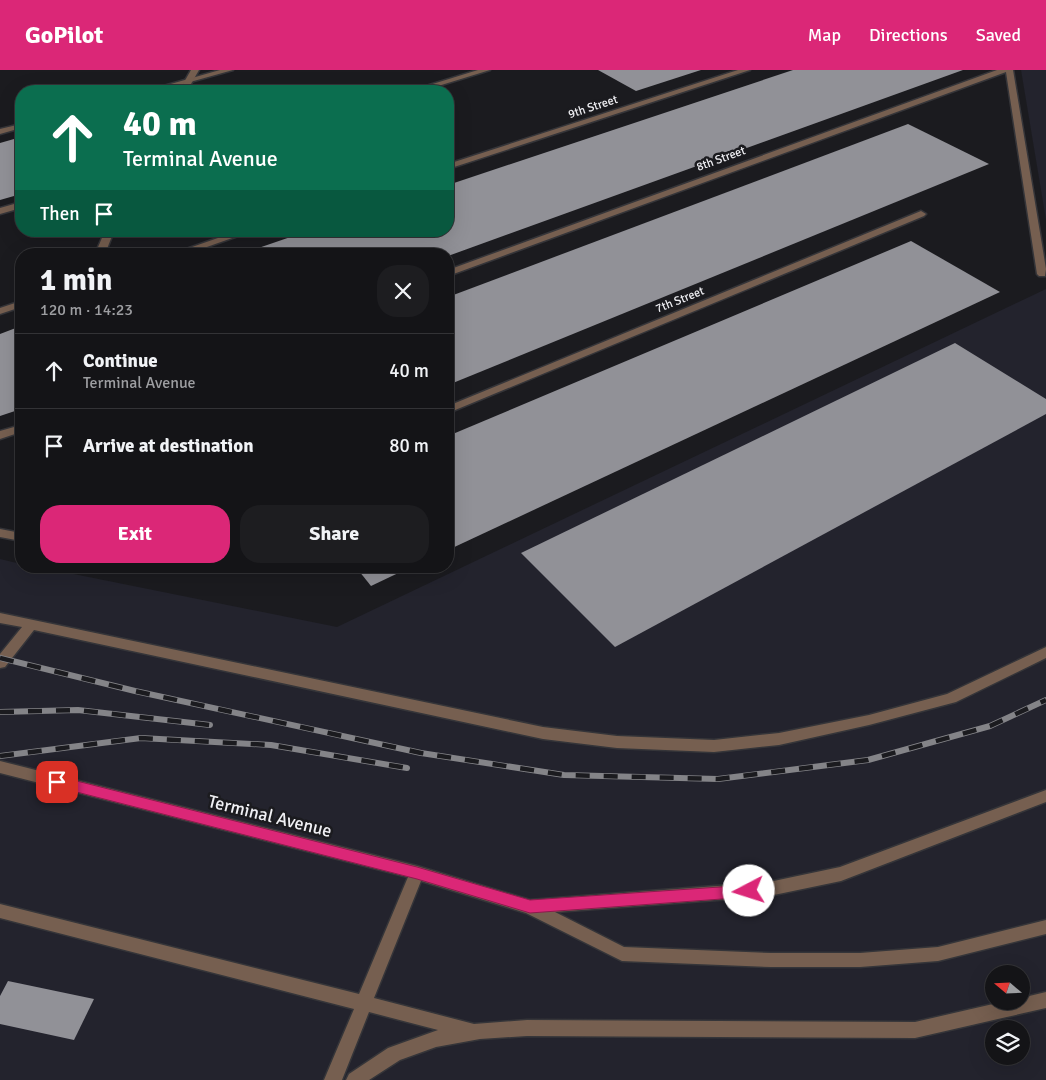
<!DOCTYPE html>
<html lang="en">
<head>
<meta charset="utf-8">
<style>
	body { margin:0; font-family:Signika,sans-serif; background:#1d1d20; color:#f1f3f6; height:100vh; display:flex; flex-direction:column; font-size:19px; white-space:nowrap }
	* { box-sizing:border-box; margin:0 }
	p { font-size:16px; color:#9d9ea1 }
	.icon { flex:none; width:28px; height:28px; fill:none; stroke:currentColor; stroke-width:2; stroke-linecap:round; stroke-linejoin:round }
	.map { position:relative; flex:1; overflow:hidden }
	.side { position:absolute; left:15px; top:178px; width:439px; height:325px; display:flex; flex-direction:column; background:#141417; border-radius:20px; box-shadow:0 5px 20px #0002,0 0 0 1px #333336 }
	.side>* { flex:none }
	.top-card { position:absolute; left:15px; top:15px; width:439px; height:152px; border-radius:20px; box-shadow:0 5px 20px #0002,0 0 0 1px #333336; background:#0b6e4f; color:#fff; overflow:hidden }
	.needle { width:32px; rotate:289deg }
	.tools { position:absolute; left:985px; top:895px; display:grid; gap:10px }
	.tools a { display:grid; place-items:center; width:45px; height:45px; border-radius:50%; background:#141417; box-shadow:0 5px 20px #0002,0 0 0 1px #333336; font-size:25px }
	.pin { position:absolute; display:grid; place-items:center; width:42px; height:42px; color:#fff; margin:-21px; border-radius:10px; box-shadow:0 2px 8px #0006 }
	.me { position:absolute; width:55px; margin:-28px; rotate:265deg; stroke-linejoin:round; filter:drop-shadow(0 0 4px #0008) }
	.turn { display:flex; align-items:center; gap:18px; height:105px; padding:0 25px; font-size:22px }
	.turn .icon { width:65px; height:65px; stroke-width:2.5 }
	.turn b { display:block; font-size:35px; line-height:42px }
	.then { display:flex; align-items:center; height:48px; padding:0 25px; background:#0003; gap:10px; font-size:19px }
	.round { display:grid; place-items:center; flex:none; width:52px; height:52px; border-radius:20px; background:#1d1d20 }
	.overview { display:flex; align-items:center; justify-content:space-between; height:85px; padding:0 25px }
	h1 { font-size:30px; font-weight:700; line-height:38px }
	.primary-button { display:flex; gap:10px; margin-top:auto; padding:10px 25px }
	.primary-button a { flex:1; height:58px; border-radius:20px; background:#db2777; color:#fff; font-size:20px; font-weight:700; line-height:58px; text-align:center }
	.primary-button a+a { background:#1d1d20; color:#f1f3f6 }
	ul { padding:0; list-style:none }
	li { display:flex; align-items:center; gap:15px; height:75px; padding:0 25px; border-top:1px solid #333336 }
	li div { flex:1 }
	li b { display:block; font-size:19px }
	li em { font-style:normal }
	header { display:flex; align-items:center; gap:30px; box-sizing:border-box; height:70px; padding:0 25px; background:#db2777; color:#fff }
	header strong { font-size:24px }
	nav { display:flex; gap:28px; margin-inline-start:auto; font-size:18px }
	.map>svg:first-child { display:block }
</style>
</head>
<body>
<header>
<strong>GoPilot</strong>
<nav><a>Map</a><a>Directions</a><a>Saved</a></nav>
</header>
<div class="map">
<svg width="1046" height="1010" viewBox="0 0 1046 1010">
	<rect width="100%" height="100%" fill="#1b1b1f"/>
	<g fill="#23232d" fill-rule="evenodd">
		<path d="M1021 0H1046V150Z"/>
		<path d="M1046 219V1010H0V489L21 494V496H34L337 557ZM994 904H1021V931H994ZM994 959H1021V986H994Z"/>
	</g>
	<g fill="#919197">
		<path d="M598 0H701L636 21Z"/>
		<path d="M793 0H963L448 186V184H241L308 161H448V115Z"/>
		<path d="M908 54 989 94 448 315V227Z"/>
		<path d="M21 67V124L0 130V73Z"/>
		<path d="M911 171 1000 222 448 480V366Z"/>
		<path d="M21 256V339L0 346V264Z"/>
		<path d="M955 273 1046 329V344L615 577 521 483Z"/>
		<path d="M355 496H413L371 516Z"/>
		<path d="M8 911 94 929 74 970 0 954V926Z"/>
	</g>
	<g fill="none" stroke-linecap="round" stroke-linejoin="round">
		<g stroke="#353539" stroke-width="3">
			<g id="service">
				<path d="M220 0H233L158 21H146Z"/>
				<path d="M478 0H490L422 21H410Z"/>
				<path d="M738 0H750L448 99V94Z"/>
				<path d="M997 0H1013L1046 199 1045 206H1039L1037 204 1006 2 448 206V200Z"/>
				<path d="M21 54V58L0 64V59Z"/>
				<path d="M21 132V138L0 144V138Z"/>
				<path d="M921 141 926 144 924 146 448 343V336Z"/>
				<path d="M238 161H252L187 184H172Z"/>
				<path d="M21 231V237L0 244V238Z"/>
				<path d="M21 355V362L0 369V361Z"/>
				<path d="M0 459 21 463V471L0 467Z"/>
				<path d="M0 543 543 657 617 666 714 670 779 663 869 645 947 624 1046 577V588L956 632 869 655 779 675 714 682 617 678 543 669 34 560 5 597 0 598V584L22 557 0 553Z"/>
				<path d="M0 691 417 796 530 830 769 812 840 797 1046 720V732L841 811 769 826 555 842 624 877 771 883H860L938 877 1046 850V864L938 891 860 897H771L622 891 526 843 421 811 374 928 474 954 527 950 915 952 1006 931H1021V928L1046 922V938L915 968 527 966 480 969 436 977 400 990 369 1010H346L349 1004 388 978 438 960 369 942 342 1010H324L354 939 0 848V834L359 924 408 807 0 703Z"/>
			</g>
		</g>
		<g stroke="#353539" stroke-width="3">
			<g id="minor">
				<path d="M191 0H199L187 21H179Z"/>
				<path d="M105 161H114L105 184H95Z"/>
			</g>
		</g>
		<use href="#service" fill="#765f50" fill-rule="evenodd"/>
		<use href="#minor" fill="#765f50" fill-rule="evenodd"/>
		<g stroke="#848488" stroke-width="6">
			<g id="rail">
				<path d="M0 588 135 621 421 683 564 705 718 709 868 690 990 656 1046 630"/>
				<path d="M0 642 78 640 210 655"/>
				<path d="M0 686 141 668 271 675 407 698"/>
			</g>
		</g>
		<use href="#rail" stroke="#1b1b1f" stroke-width="4.5" stroke-dasharray="14" stroke-linecap="butt"/>
	</g>
	<path fill="#db2777" stroke="#8e194d" d="M57 706 417 797 530 830 749 815 754 816 756 821 754 825 749 827 530 843 417 809 57 717 50 712Z"/>
	<g text-anchor="middle" dominant-baseline="central" stroke-width="5" stroke-linejoin="round" paint-order="stroke">
		<g font-size="12" fill="#f0f0f4" stroke="#1b1b1f">
			<text transform="translate(593 37) rotate(-18)">9th Street</text>
			<text transform="translate(721 89) rotate(-20)">8th Street</text>
			<text transform="translate(680 230) rotate(-22)">7th Street</text>
		</g>
		<g font-size="18" fill="#f0f0f4" stroke="#1b1b1f">
			<text transform="translate(270 746) rotate(14)">Terminal Avenue</text>
		</g>
	</g>
</svg>
<div class="tools">
<a><svg class="needle" viewBox="-14 -14 28 28"><path d="M0-13l5 13h-10z" fill="#e53935"/><path d="M0 13l5-13h-10z" fill="#9d9ea1"/></svg></a>
<a><svg class="icon" aria-label="layers" viewBox="0 0 24 24"><path d="M12 4l9 5-9 5-9-5zM3 14l9 5 9-5"/></svg></a>
</div>
<div class="pin" style="left:57px;top:712px;background:#d93025"><svg class="icon" aria-label="arrive" viewBox="0 0 24 24"><path d="M6 21V4h12l-3 4 3 4H6"/></svg></div>
<svg class="me" style="left:749px;top:821px" viewBox="-20 -20 40 40"><circle r="19" fill="#fff"/><path d="M0-13L10 11 0 6-10 11z" fill="#db2777"/></svg>
<div class="top-card">
<div class="turn"><svg class="icon" aria-label="ahead" viewBox="0 0 24 24"><path d="M12 20V5M6 11l6-6 6 6"/></svg><div><b>40 m</b>Terminal Avenue</div></div>
<div class="then">Then<svg class="icon" aria-label="arrive" viewBox="0 0 24 24"><path d="M6 21V4h12l-3 4 3 4H6"/></svg></div>
</div>
<section class="side">
<div class="overview"><div><h1>1 min</h1><p>120 m · 14:23</p></div><a class="round"><svg class="icon" aria-label="close" viewBox="0 0 24 24"><path d="M6 6l12 12M18 6L6 18"/></svg></a></div>
<ul>
<li><svg class="icon" aria-label="ahead" viewBox="0 0 24 24"><path d="M12 20V5M6 11l6-6 6 6"/></svg><div><b>Continue</b><p>Terminal Avenue</p></div><em>40 m</em></li>
<li><svg class="icon" aria-label="arrive" viewBox="0 0 24 24"><path d="M6 21V4h12l-3 4 3 4H6"/></svg><div><b>Arrive at destination</b></div><em>80 m</em></li>
</ul>
<div class="primary-button"><a>Exit</a><a>Share</a></div>
</section>
</div>
</body>
</html>
